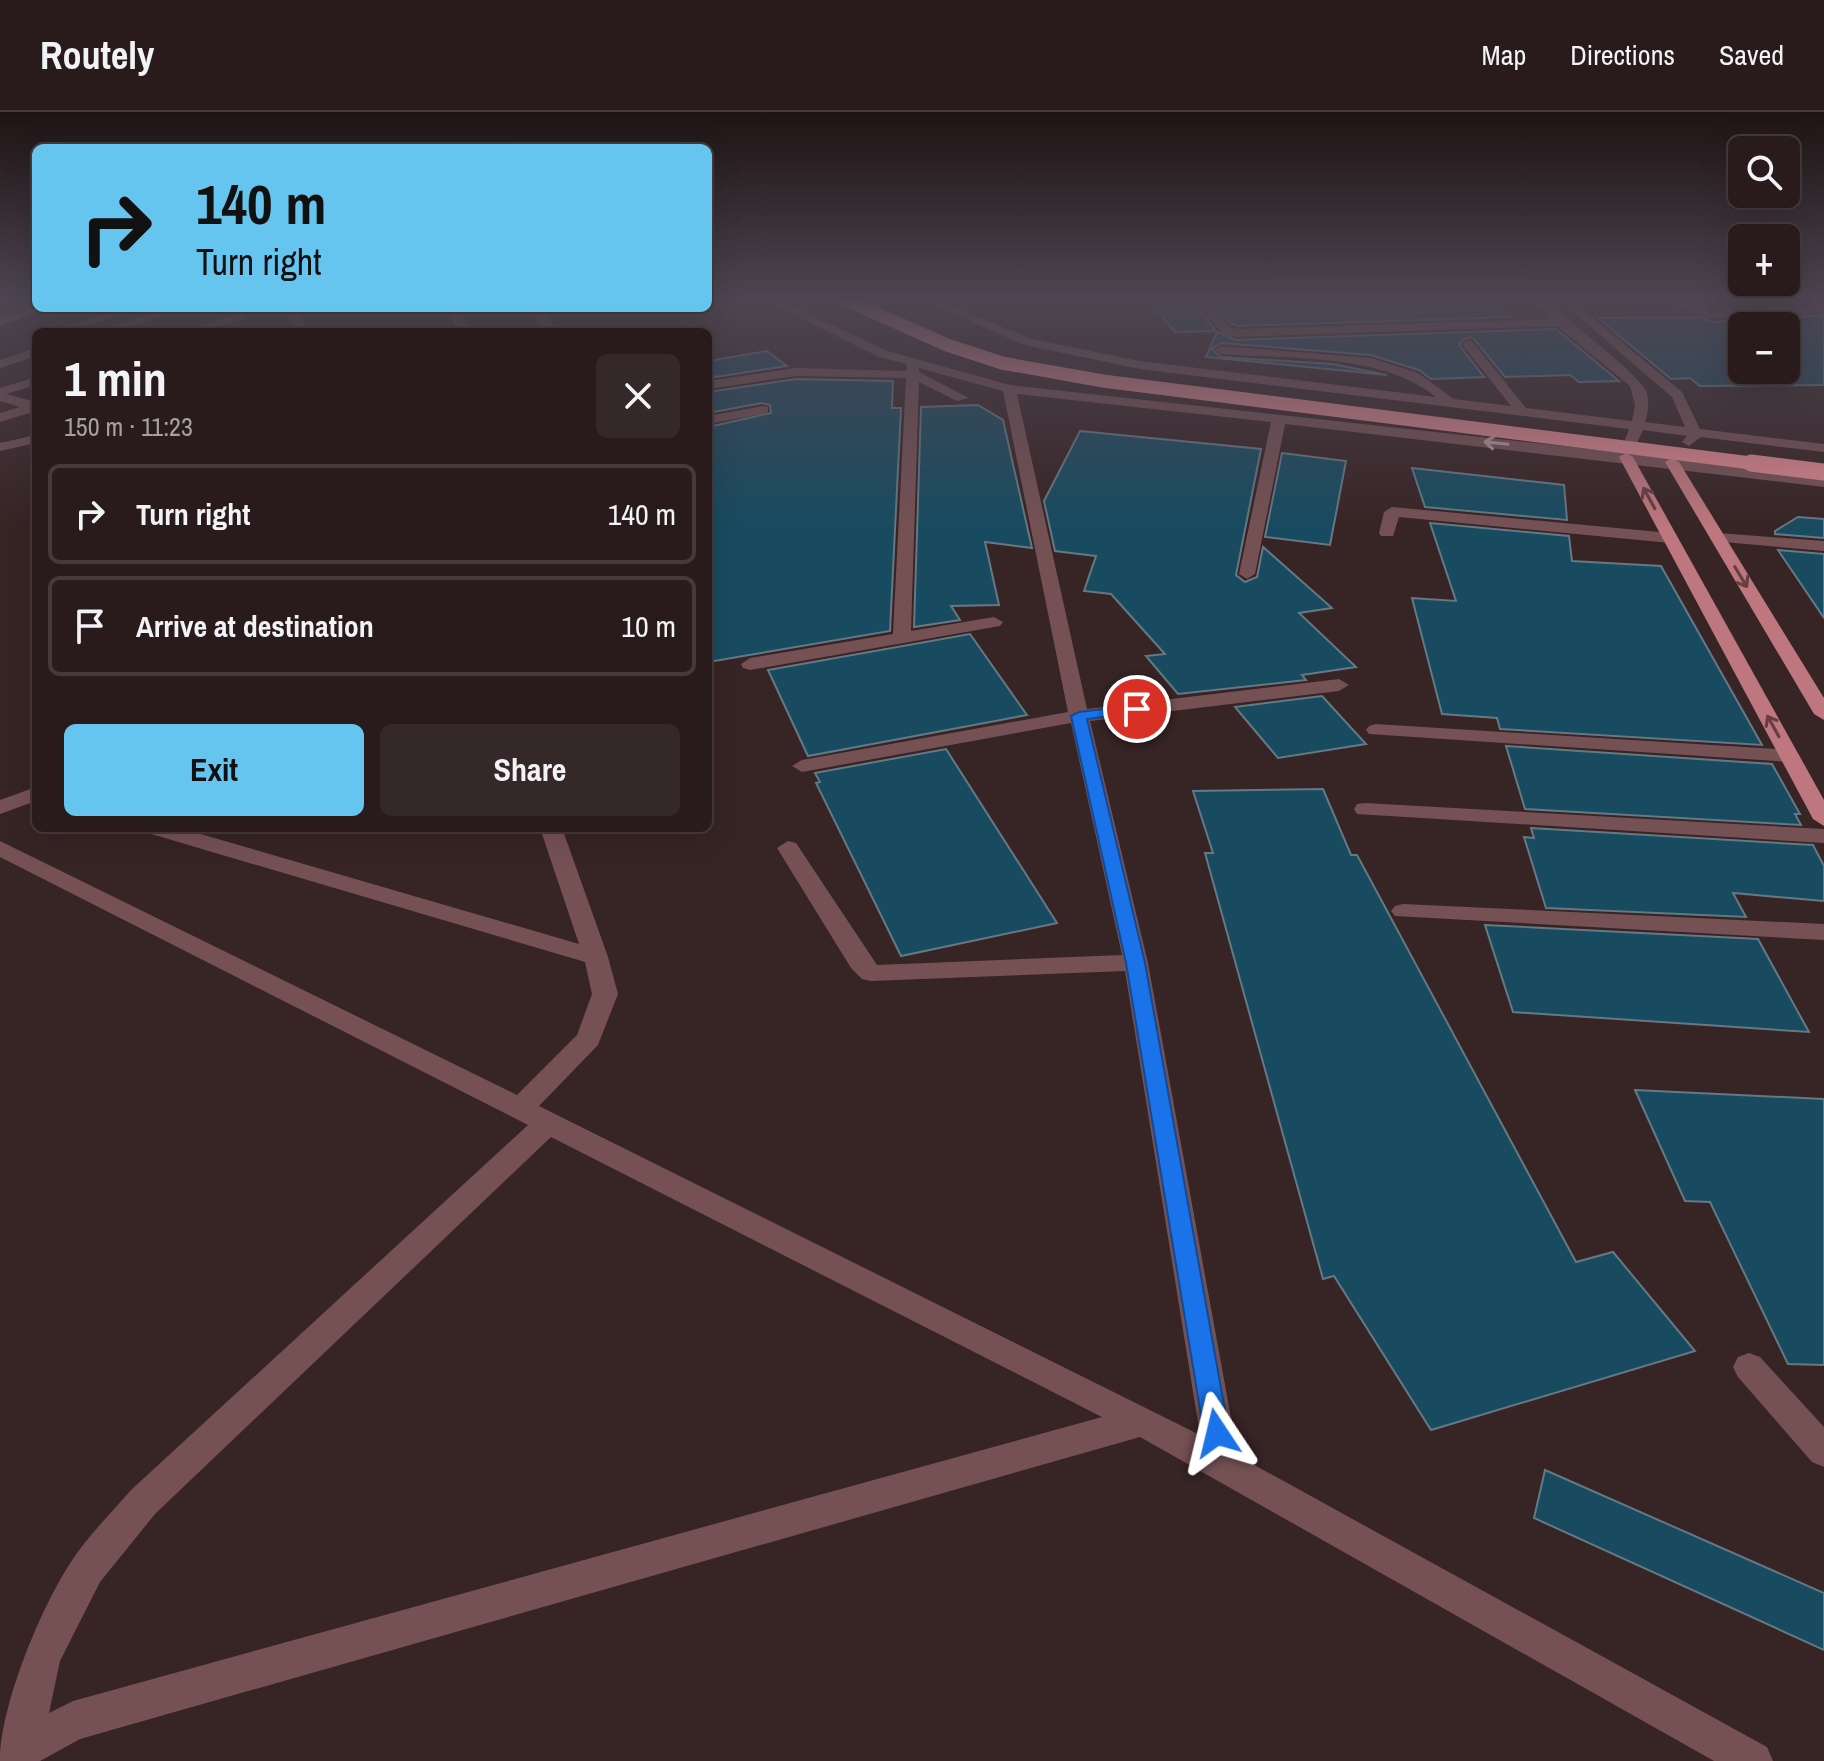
<!DOCTYPE html>
<html lang="en">
<head>
<meta charset="utf-8">
<style>
	body { margin:0; font-family:"Archivo Narrow",sans-serif; background:#352829; color:#f1f3f6; height:100vh; display:flex; flex-direction:column; font-size:30px; white-space:nowrap }
	* { box-sizing:border-box; margin:0 }
	p { font-size:26px; color:#a5a1a3 }
	.icon { flex:none; width:44px; height:44px; fill:none; stroke:currentColor; stroke-width:2; stroke-linecap:round; stroke-linejoin:round }
	.map { position:relative; flex:1; overflow:hidden }
	.side { position:absolute; left:32px; top:216px; width:680px; height:504px; display:flex; flex-direction:column; background:#291b1c; border-radius:12px; box-shadow:0 8px 32px #0002,0 0 0 2px #45393b }
	.side>* { flex:none }
	.guide { position:absolute; left:32px; top:32px; width:680px; height:168px; border-radius:12px; box-shadow:0 8px 32px #0002,0 0 0 2px #45393b; background:#65c5ee; color:#111; overflow:hidden }
	.fabs { position:absolute; left:1728px; top:24px; display:grid; gap:16px }
	.fabs a { display:grid; place-items:center; width:72px; height:72px; border-radius:12px; background:#291b1c; box-shadow:0 8px 32px #0002,0 0 0 2px #45393b; font-size:40px }
	.pin { position:absolute; display:grid; place-items:center; width:68px; height:68px; color:#fff; margin:-34px; border:4px solid #fff; border-radius:50%; box-shadow:0 2px 8px #0007 }
	.me { position:absolute; width:88px; margin:-44px; rotate:350deg; stroke-linejoin:round; filter:drop-shadow(0 0 6px #0008) }
	.turn { display:flex; align-items:center; gap:28px; height:168px; padding:0 32px; font-size:36px }
	.turn .icon { width:104px; height:104px; stroke-width:2.5 }
	.turn b { display:block; font-size:56px; line-height:68px }
	.round { display:grid; place-items:center; flex:none; width:84px; height:84px; border-radius:12px; background:#352829 }
	.headline { display:flex; align-items:center; justify-content:space-between; height:136px; padding:0 32px }
	h1 { font-size:48px; font-weight:800; line-height:60px }
	.cta { display:flex; gap:16px; margin-top:auto; padding:16px 32px }
	.cta a { flex:1; height:92px; border-radius:12px; background:#65c5ee; color:#111; font-size:32px; font-weight:800; line-height:92px; text-align:center }
	.cta a+a { background:#352829; color:#f1f3f6 }
	ul { padding:0; list-style:none }
	li { display:flex; align-items:center; gap:24px; height:100px; margin:0 16px 12px; padding:0 16px; border:4px solid #45393b; border-radius:12px }
	li div { flex:1 }
	li b { display:block; font-size:30px }
	li em { font-style:normal }
	header { display:flex; align-items:center; gap:48px; box-sizing:border-box; height:112px; padding:0 40px; background:#291b1c; border-bottom:2px solid #45393b }
	header strong { font-size:38px }
	nav { display:flex; gap:44px; margin-inline-start:auto; font-size:28px }
	.map>svg:first-child { display:block }
</style>
</head>
<body>
<header>
<strong>Routely</strong>
<nav><a>Map</a><a>Directions</a><a>Saved</a></nav>
</header>
<div class="map">
<svg width="1824" height="1649" viewBox="0 0 1824 1649">
	<rect width="100%" height="100%" fill="#372425"/>
	<g fill="#184b60" stroke="#647983" stroke-width="2" fill-rule="evenodd">
		<path d="M1146 186H1189L1216 219 1175 220Z"/>
		<path d="M1208 186H1477L1511 205 1237 214 1232 212Z"/>
		<path d="M1824 203V273L1700 274 1690 266 1671 267 1598 206 1699 205 1713 210ZM1742 214H1786V258H1742Z"/>
		<path d="M1556 217 1619 269 1579 270 1570 263 1505 265 1474 227 1469 225 1460 230V234L1484 265 1431 267 1419 258 1371 243 1221 231 1212 237 1221 245 1333 252 1387 263 1206 245 1217 220 1236 228Z"/>
		<path d="M767 239 787 254 708 266V249Z"/>
		<path d="M796 267 893 269 892 296H901L890 519 708 550V315L771 301 770 293 762 291 708 301V280Z"/>
		<path d="M978 293 1003 308 1032 436 985 430 999 493 951 494 960 508 914 515 921 295Z"/>
		<path d="M1080 319 1261 337 1236 463 1245 470 1257 465 1263 435 1332 496 1299 501 1356 555 1302 563 1306 568 1178 582 1146 544 1165 542 1111 482 1084 479 1096 444 1055 439 1044 389Z"/>
		<path d="M1282 341 1346 349 1330 433 1265 425Z"/>
		<path d="M1412 356 1564 373 1567 408 1425 395Z"/>
		<path d="M1798 405 1824 407V426L1775 422V419Z"/>
		<path d="M1430 411 1569 424 1572 449 1661 454 1762 633 1500 617 1497 606 1442 602 1412 486 1456 489Z"/>
		<path d="M1778 438 1824 442V506Z"/>
		<path d="M970 522 1027 603 808 644 768 558Z"/>
		<path d="M1322 584 1366 632 1278 646 1235 595Z"/>
		<path d="M1506 634 1772 652 1800 702H1795L1801 713 1525 697Z"/>
		<path d="M946 637 1057 811 901 844 816 671 820 670 815 661Z"/>
		<path d="M1323 677 1351 743H1357L1576 1150 1613 1140 1695 1239 1431 1318 1334 1164 1323 1167 1205 741H1213L1193 679Z"/>
		<path d="M1531 716 1813 733 1824 754V789L1733 781 1746 805 1546 796 1524 725 1534 726Z"/>
		<path d="M1485 813 1758 827 1809 920 1513 900Z"/>
		<path d="M1635 978 1824 987V1253L1788 1252 1710 1090 1685 1089Z"/>
		<path d="M1545 1358 1824 1481V1538L1534 1406Z"/>
	</g>
	<g fill="none" stroke-linecap="round" stroke-linejoin="round">
		<g fill="#755154" fill-rule="evenodd">
			<path d="M761 186H776L887 239 1010 273 1672 346 1824 365V375L1285 312 1255 462 1247 467 1239 462 1271 310 1017 282 1087 597 1339 567 1349 573 1339 579 1090 609 1148 851 1238 1344 1767 1635 1773 1649H1714L1140 1325 80 1627 40 1649H0C0 1594 42 1491 75 1444 91 1421 112 1400 131 1378L528 1013 0 745V729L517 983 577 923 592 882 585 850 148 721 145 716H180L579 832 540 716H562L608 845 618 882 598 933 539 994 1200 1323 1125 859 871 869 862 867 851 856 777 736 788 729 796 731 877 853 1122 843 1071 611 802 660 792 654 802 648 1068 600 1003 279 919 256V260L969 286 957 289 919 270 911 519 994 505 1003 510 1000 514 750 558 743 556 741 552 750 546 893 522 906 266 796 264 708 277V269L796 256 906 259 907 252 879 245ZM551 1025 1102 1305 73 1589 49 1601 60 1549 100 1470 155 1402Z"/>
			<path d="M916 186H932L1032 227 1140 249 1436 285C1383 241 1288 247 1221 242L1215 238 1221 234 1371 246 1418 261 1454 287 1511 294 1462 232 1468 228 1472 229 1526 296 1632 309 1635 293 1630 274 1557 214 1236 225 1222 221 1192 186H1204L1230 215 1237 217 1551 207 1533 186H1545C1565 208 1637 260 1646 279 1650 290 1648 300 1645 310L1685 315 1672 285 1557 186H1569L1682 280 1700 317 1824 332V340L1701 325 1689 334 1682 330 1687 324 1643 318 1637 331 1632 332 1625 328 1629 317 1140 257 1025 233Z"/>
			<path d="M1043 186C1034 192 1012 193 1003 187Z"/>
			<path d="M1655 186H1673L1714 199 1824 194V200L1713 207Z"/>
			<path d="M36 195 52 196 0 214V206Z"/>
			<path d="M122 196H140L68 220H49Z"/>
			<path d="M164 196H182L122 218 112 215Z"/>
			<path d="M285 196H297L308 220H296Z"/>
			<path d="M447 196H459L471 220H459Z"/>
			<path d="M529 196H541L558 220H546Z"/>
			<path d="M241 200 247 204 245 206 203 220H185Z"/>
			<path d="M36 236V244L0 256V248Z"/>
			<path d="M36 265V273L6 282 36 290V299L0 310V301L20 295 0 289V276Z"/>
			<path d="M763 294 768 295V301L708 312V304Z"/>
			<path d="M36 323V331L0 339V331Z"/>
			<path d="M1392 395 1670 421 1678 426 1670 431 1399 405 1393 424H1381L1379 421 1384 400Z"/>
			<path d="M1718 421 1824 429V439L1712 429 1710 426Z"/>
			<path d="M1376 612 1790 638 1800 644 1790 650 1369 622 1366 618 1369 614Z"/>
			<path d="M36 675V689L0 702V688Z"/>
			<path d="M1365 691 1824 717V731L1357 702 1354 697 1357 692Z"/>
			<path d="M1403 792 1824 812V828L1395 804 1391 799 1395 794Z"/>
			<path d="M1749 1241 1760 1245 1824 1315V1355L1812 1350 1738 1265 1733 1255 1738 1245Z"/>
		</g>
		<g fill="#be777e" fill-rule="evenodd">
			<path d="M1626 341 1633 345 1824 688V714L1813 707 1619 345Z"/>
			<path d="M1672 346 1679 350 1824 586V608L1814 602 1665 350Z"/>
		</g>
		<path stroke="#db868e" stroke-width="13" d="M842 186 947 233 1002 251 1103 269 1767 353"/>
		<path stroke="#db868e" stroke-width="17" d="M1751 351 1824 360"/>
	</g>
	<defs><path id="oneway-shaft" d="M-6 0H5M1.5-3L5.5 0L1.5 3" fill="none" stroke-width="1.6" stroke-linecap="round" stroke-linejoin="round" transform="scale(2)"/></defs>
	<use stroke="#b49c9e" href="#oneway-shaft" transform="translate(1496 331) rotate(-174)"/>
	<g stroke="#663f43">
		<use href="#oneway-shaft" transform="translate(1649 386) rotate(-119)"/>
		<use href="#oneway-shaft" transform="translate(1741 465) rotate(59)"/>
		<use href="#oneway-shaft" transform="translate(1773 614) rotate(-119)"/>
	</g>
	<linearGradient id="sky" x2="0" y2="1"><stop stop-color="#1e1414"/><stop offset="0.45" stop-color="#4d4551"/><stop offset="1" stop-color="#4d4551" stop-opacity="0"/></linearGradient>
	<rect width="1824" height="417" fill="url(#sky)"/>
	<path fill="#1a73e8" stroke="#114b97" stroke-width="2" d="M1137 593 1144 597 1142 600 1087 607 1145 851 1229 1321 1226 1329 1217 1332 1208 1329 1204 1321 1126 851 1071 604 1079 600Z"/>
</svg>
<div class="fabs">
<a><svg class="icon" aria-label="search" viewBox="0 0 24 24"><circle cx="10" cy="10" r="6"/><path d="M15 15l6 6"/></svg></a>
<a>+</a>
<a>−</a>
</div>
<div class="pin" style="left:1137px;top:597px;background:#d93025"><svg class="icon" aria-label="arrive" viewBox="0 0 24 24"><path d="M6 21V4h12l-3 4 3 4H6"/></svg></div>
<svg class="me" style="left:1217px;top:1321px" viewBox="-20 -20 40 40"><path d="M0-17L14 15 0 8-14 15z" fill="#1a73e8" stroke="#fff" stroke-width="4"/></svg>
<div class="guide">
<div class="turn"><svg class="icon" aria-label="right" viewBox="0 0 24 24"><path d="M7 20v-9h11M14 6l5 5-5 5"/></svg><div><b>140 m</b>Turn right</div></div>
</div>
<section class="side">
<div class="headline"><div><h1>1 min</h1><p>150 m · 11:23</p></div><a class="round"><svg class="icon" aria-label="close" viewBox="0 0 24 24"><path d="M6 6l12 12M18 6L6 18"/></svg></a></div>
<ul>
<li><svg class="icon" aria-label="right" viewBox="0 0 24 24"><path d="M7 20v-9h11M14 6l5 5-5 5"/></svg><div><b>Turn right</b></div><em>140 m</em></li>
<li><svg class="icon" aria-label="arrive" viewBox="0 0 24 24"><path d="M6 21V4h12l-3 4 3 4H6"/></svg><div><b>Arrive at destination</b></div><em>10 m</em></li>
</ul>
<div class="cta"><a>Exit</a><a>Share</a></div>
</section>
</div>
</body>
</html>
